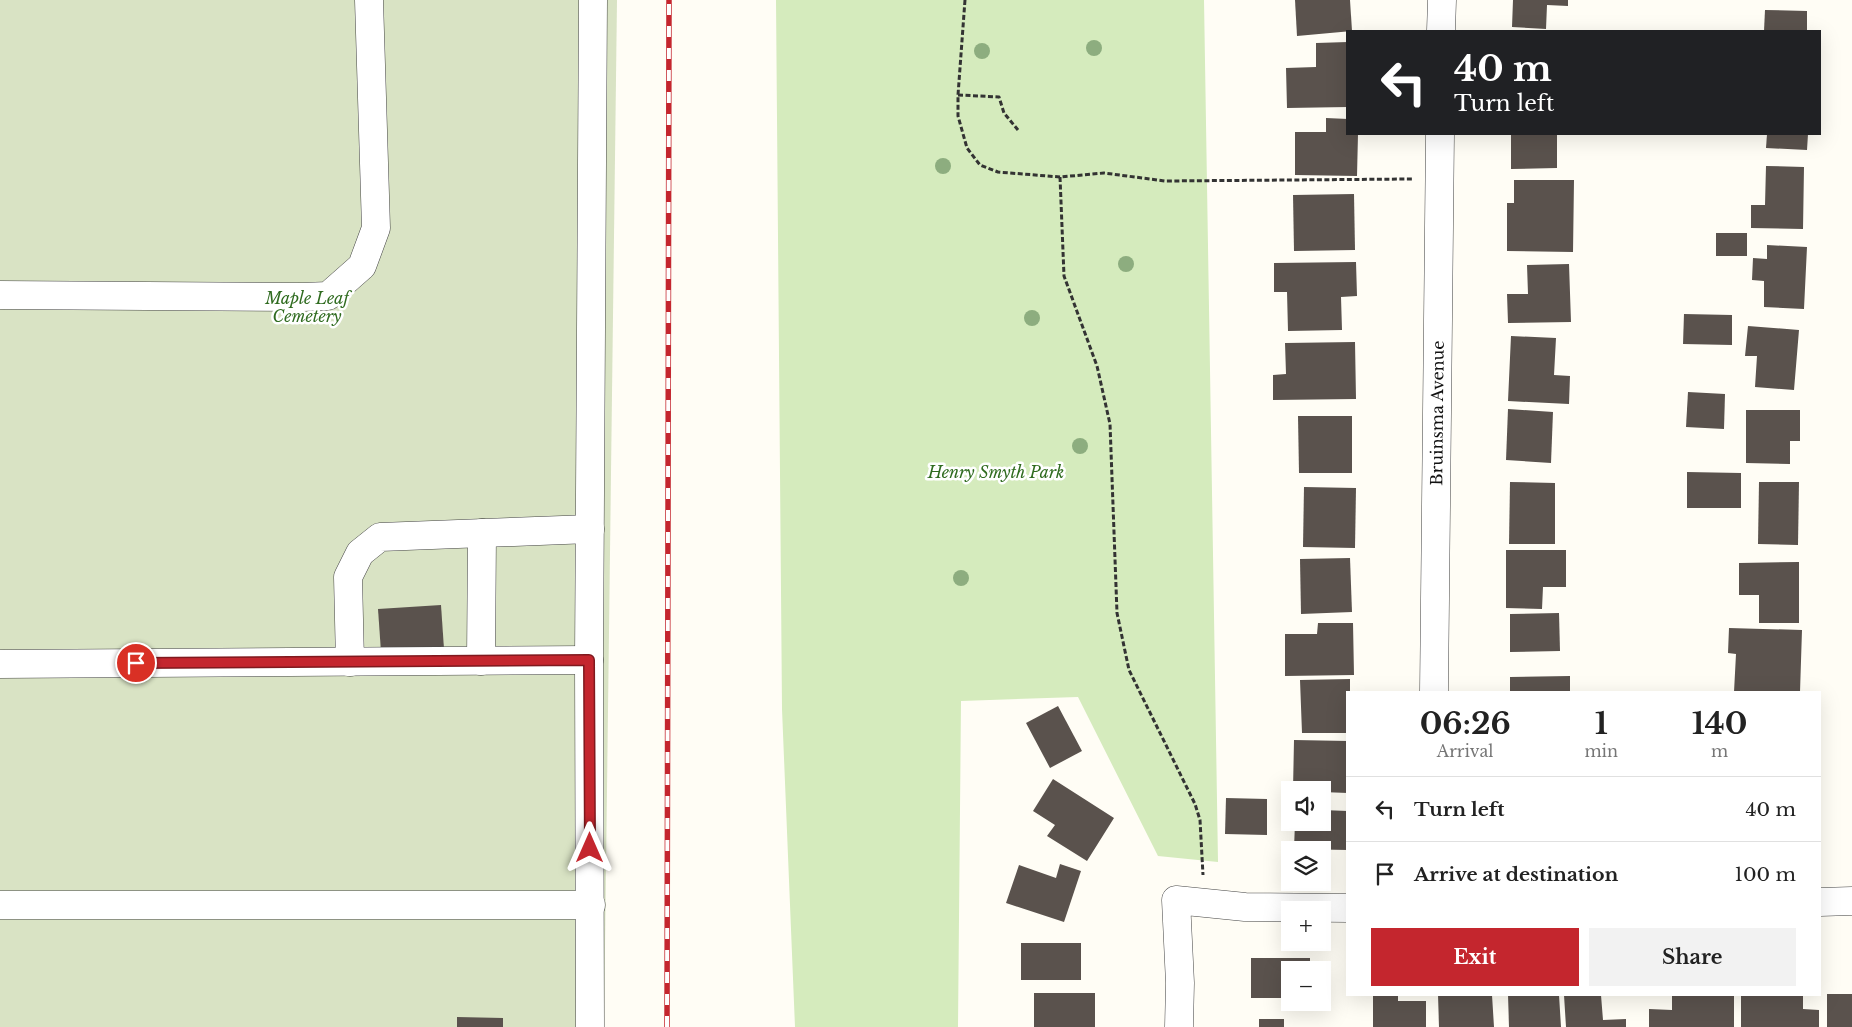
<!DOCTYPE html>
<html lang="en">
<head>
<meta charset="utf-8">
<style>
	body { margin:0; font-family:"Libre Baskerville",serif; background:#f2f2f2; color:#222; height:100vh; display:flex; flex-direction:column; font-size:19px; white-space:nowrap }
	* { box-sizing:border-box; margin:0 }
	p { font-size:16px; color:#767676 }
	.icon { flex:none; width:28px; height:28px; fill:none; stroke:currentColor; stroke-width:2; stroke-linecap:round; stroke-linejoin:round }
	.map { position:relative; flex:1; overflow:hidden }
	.sheet { position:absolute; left:1346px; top:691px; width:475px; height:305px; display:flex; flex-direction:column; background:#fff; border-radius:0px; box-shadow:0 5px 20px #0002 }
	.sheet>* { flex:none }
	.banner { position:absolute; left:1346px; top:30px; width:475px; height:105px; border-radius:0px; box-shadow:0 5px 20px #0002; background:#202124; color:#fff; overflow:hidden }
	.controls { position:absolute; left:1281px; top:781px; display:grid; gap:10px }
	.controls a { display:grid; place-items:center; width:50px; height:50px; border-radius:0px; background:#fff; box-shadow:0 5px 20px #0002; font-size:25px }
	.pin { position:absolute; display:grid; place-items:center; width:42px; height:42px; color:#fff; margin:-21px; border:2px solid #fff; border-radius:50%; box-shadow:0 1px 5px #0007 }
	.me { position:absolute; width:55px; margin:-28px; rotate:0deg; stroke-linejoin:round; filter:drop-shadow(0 0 4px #0008) }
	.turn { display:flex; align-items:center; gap:18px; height:105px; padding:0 25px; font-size:22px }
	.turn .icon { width:65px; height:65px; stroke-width:2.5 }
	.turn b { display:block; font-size:35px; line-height:42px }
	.eta { display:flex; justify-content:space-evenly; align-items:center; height:85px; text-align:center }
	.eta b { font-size:30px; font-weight:800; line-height:35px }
	.cta { display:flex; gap:10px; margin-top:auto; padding:10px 25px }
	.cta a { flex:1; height:58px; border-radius:0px; background:#c4262e; color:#fff; font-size:20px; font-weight:800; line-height:58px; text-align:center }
	.cta a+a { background:#f2f2f2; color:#222 }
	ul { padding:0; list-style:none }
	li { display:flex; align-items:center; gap:15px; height:65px; padding:0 25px; border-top:1px solid #e0e0e0 }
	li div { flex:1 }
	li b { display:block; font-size:19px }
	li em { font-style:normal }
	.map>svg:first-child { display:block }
</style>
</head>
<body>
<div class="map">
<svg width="1852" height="1027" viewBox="0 0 1852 1027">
	<rect width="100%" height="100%" fill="#fffdf5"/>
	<path fill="#d5ebbd" d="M776 0H1204L1218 862 1158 856 1078 697 961 701 958 1027H795L782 709Z"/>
	<path fill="#d9e3c4" d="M0 0H617L604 1027H0Z"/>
	<g fill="#5a524d">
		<path d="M1295 0H1350L1352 31 1297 36Z"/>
		<path d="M1513 0H1568V6L1547 5 1546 29 1512 27Z"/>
		<path d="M1765 10 1807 11V31H1764Z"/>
		<path d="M1348 42V107L1287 108 1286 68 1316 67V43Z"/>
		<path d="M1326 118 1348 119V134H1358L1357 176 1295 175V132H1326Z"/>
		<path d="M1511 134H1557V168L1511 169Z"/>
		<path d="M1767 134H1808L1807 150 1766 148Z"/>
		<path d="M1766 166 1804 167 1803 229 1751 228V205H1765Z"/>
		<path d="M1514 180H1574L1573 252 1507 251V203H1514Z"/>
		<path d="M1354 194 1355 250 1294 251 1293 195Z"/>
		<rect x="1716" y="233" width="31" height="23"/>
		<path d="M1767 245 1807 247 1804 309 1764 307V281L1752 280 1753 258 1767 259Z"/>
		<path d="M1356 262 1357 296 1341 297 1342 330 1288 331 1287 292H1274V263Z"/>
		<path d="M1569 264 1571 322 1508 323 1507 294H1528L1527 265Z"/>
		<path d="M1684 314 1732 315V345L1683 344Z"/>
		<path d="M1748 326 1799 330 1794 390 1755 387 1757 356H1745Z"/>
		<path d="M1511 336 1556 338 1554 375 1570 376 1569 404 1508 401Z"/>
		<path d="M1355 342 1356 399 1273 400V375L1286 374 1285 343Z"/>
		<path d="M1688 392 1725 394 1724 429 1686 427Z"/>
		<path d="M1508 409 1553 412 1551 463 1506 460Z"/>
		<path d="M1746 410H1800V441H1790V464L1746 463Z"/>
		<path d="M1298 416H1352V473H1299Z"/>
		<path d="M1687 472 1741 473V508H1687Z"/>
		<path d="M1510 482 1555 483V544H1509Z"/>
		<path d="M1759 482H1799L1798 545 1758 544Z"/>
		<path d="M1304 487 1356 488 1355 548 1303 547Z"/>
		<path d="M1506 550H1566V587H1543L1542 609 1506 608Z"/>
		<path d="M1350 558 1352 612 1301 614 1300 559Z"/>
		<path d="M1799 562V623H1759V595H1739V563Z"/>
		<path d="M441 605 444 649 381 652 378 609Z"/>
		<path d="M1559 613 1560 651 1510 652V614Z"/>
		<path d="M1318 623H1353L1354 675 1285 676V634H1317Z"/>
		<path d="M1729 628 1802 630 1800 692H1734L1736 654 1728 653Z"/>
		<path d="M1570 676V692H1510V677Z"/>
		<path d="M1350 679V692H1348V733H1302L1300 680Z"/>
		<path d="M1058 706 1082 751 1050 768 1026 723Z"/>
		<path d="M1294 740 1348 741V793L1322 792V790H1293Z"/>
		<path d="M1053 779 1114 818 1087 861 1047 836 1055 825 1033 811Z"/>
		<path d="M1226 798 1267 799V835L1225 834Z"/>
		<path d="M1322 810 1348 811V850L1294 849 1295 822H1322Z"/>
		<path d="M1060 864 1081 871 1064 922 1006 903 1019 865 1056 878Z"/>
		<rect x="1021" y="943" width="60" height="37"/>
		<path d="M1251 958H1310V970H1290V998H1251Z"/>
		<rect x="1034" y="993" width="61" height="34"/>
		<rect x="1827" y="994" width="25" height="33"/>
		<path d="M1373 995H1398V1001H1426V1027H1373Z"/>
		<path d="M1438 995H1492L1494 1027H1439Z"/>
		<path d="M1508 995H1559L1561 1027H1509Z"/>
		<path d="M1564 995H1601L1603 1020 1626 1019V1027H1566Z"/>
		<path d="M1672 995H1734V1027H1649V1009L1672 1010Z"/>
		<path d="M1741 995H1803V1009L1819 1010V1027H1741Z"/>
		<path d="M457 1017 503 1018V1027H457Z"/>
		<rect x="1259" y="1019" width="25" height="8"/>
	</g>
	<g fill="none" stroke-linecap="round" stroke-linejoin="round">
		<g stroke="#444" stroke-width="29">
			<g id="minor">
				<path d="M1441 31 1442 0"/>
				<path d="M0 295 303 297 328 296 362 266 376 228 369 0"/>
				<path d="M481 661 482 533"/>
				<path d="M350 662 348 577 360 553 380 537 590 529"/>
				<path d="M0 664 589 660"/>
				<path id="s1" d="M1434 692 1440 134"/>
				<path d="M1820 902 1852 901"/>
				<path d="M0 905H591"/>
				<path d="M590 1027 589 660 593 0"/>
				<path d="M1179 1027 1180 983 1176 900 1245 907 1348 908"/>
			</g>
		</g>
		<g stroke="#333" stroke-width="3" stroke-dasharray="5 2.5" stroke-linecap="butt">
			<path d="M965 0 958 95V116L967 148 980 165 998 172 1060 177 1104 173 1165 181 1412 179"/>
			<path d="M958 95 999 97 1004 113 1018 130"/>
			<path d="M1060 177 1064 276 1097 366 1110 424 1117 613 1129 670 1195 804 1200 820 1203 875"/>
		</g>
		<use href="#minor" stroke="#fff" stroke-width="28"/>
		<g stroke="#c4262e" stroke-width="5.5">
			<path id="rail" d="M667 1027 669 0"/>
		</g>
		<use href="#rail" stroke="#fff" stroke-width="4" stroke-dasharray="11" stroke-linecap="butt"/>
	</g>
	<g fill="#8dad7f">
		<circle cx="1094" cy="48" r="8"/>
		<circle cx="982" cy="51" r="8"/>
		<circle cx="943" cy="166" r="8"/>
		<circle cx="1126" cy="264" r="8"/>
		<circle cx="1032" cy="318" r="8"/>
		<circle cx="1080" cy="446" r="8"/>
		<circle cx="961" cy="578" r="8"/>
	</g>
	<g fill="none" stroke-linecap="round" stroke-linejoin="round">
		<g stroke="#7f191e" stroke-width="12">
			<path id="route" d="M136 663 589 660 590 848"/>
		</g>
		<use href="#route" stroke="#c4262e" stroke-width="9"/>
	</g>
	<g text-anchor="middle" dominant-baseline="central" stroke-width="5" stroke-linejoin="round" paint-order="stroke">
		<g font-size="16" font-style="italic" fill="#2f6b1f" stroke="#fff">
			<text x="307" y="298">Maple Leaf<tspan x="307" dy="18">Cemetery</tspan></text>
			<text x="996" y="472">Henry Smyth Park</text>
		</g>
		<g font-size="16" fill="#111" stroke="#fff">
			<text stroke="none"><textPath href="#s1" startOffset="279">Bruinsma Avenue</textPath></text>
		</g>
	</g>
</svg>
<div class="controls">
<a><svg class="icon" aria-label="sound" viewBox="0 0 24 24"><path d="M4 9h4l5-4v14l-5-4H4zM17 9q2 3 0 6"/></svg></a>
<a><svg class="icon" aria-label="layers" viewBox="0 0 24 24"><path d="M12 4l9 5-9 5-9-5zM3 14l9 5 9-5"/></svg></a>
<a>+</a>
<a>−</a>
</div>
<div class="pin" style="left:136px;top:663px;background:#d93025"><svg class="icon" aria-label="arrive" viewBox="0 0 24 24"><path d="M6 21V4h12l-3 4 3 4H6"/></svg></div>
<svg class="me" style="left:590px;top:848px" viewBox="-20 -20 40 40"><path d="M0-17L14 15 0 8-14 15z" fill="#c4262e" stroke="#fff" stroke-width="4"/></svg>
<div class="banner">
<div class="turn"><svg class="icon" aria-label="left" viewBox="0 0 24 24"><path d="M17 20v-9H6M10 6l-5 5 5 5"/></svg><div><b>40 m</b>Turn left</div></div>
</div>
<section class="sheet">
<div class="eta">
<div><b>06:26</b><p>Arrival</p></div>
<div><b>1</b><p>min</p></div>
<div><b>140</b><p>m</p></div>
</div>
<ul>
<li><svg class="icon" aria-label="left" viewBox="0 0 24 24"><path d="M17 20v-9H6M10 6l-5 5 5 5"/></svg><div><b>Turn left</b></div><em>40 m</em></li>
<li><svg class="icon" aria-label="arrive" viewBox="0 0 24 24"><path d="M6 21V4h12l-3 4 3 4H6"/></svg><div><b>Arrive at destination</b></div><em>100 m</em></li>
</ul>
<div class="cta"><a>Exit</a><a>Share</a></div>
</section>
</div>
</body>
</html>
